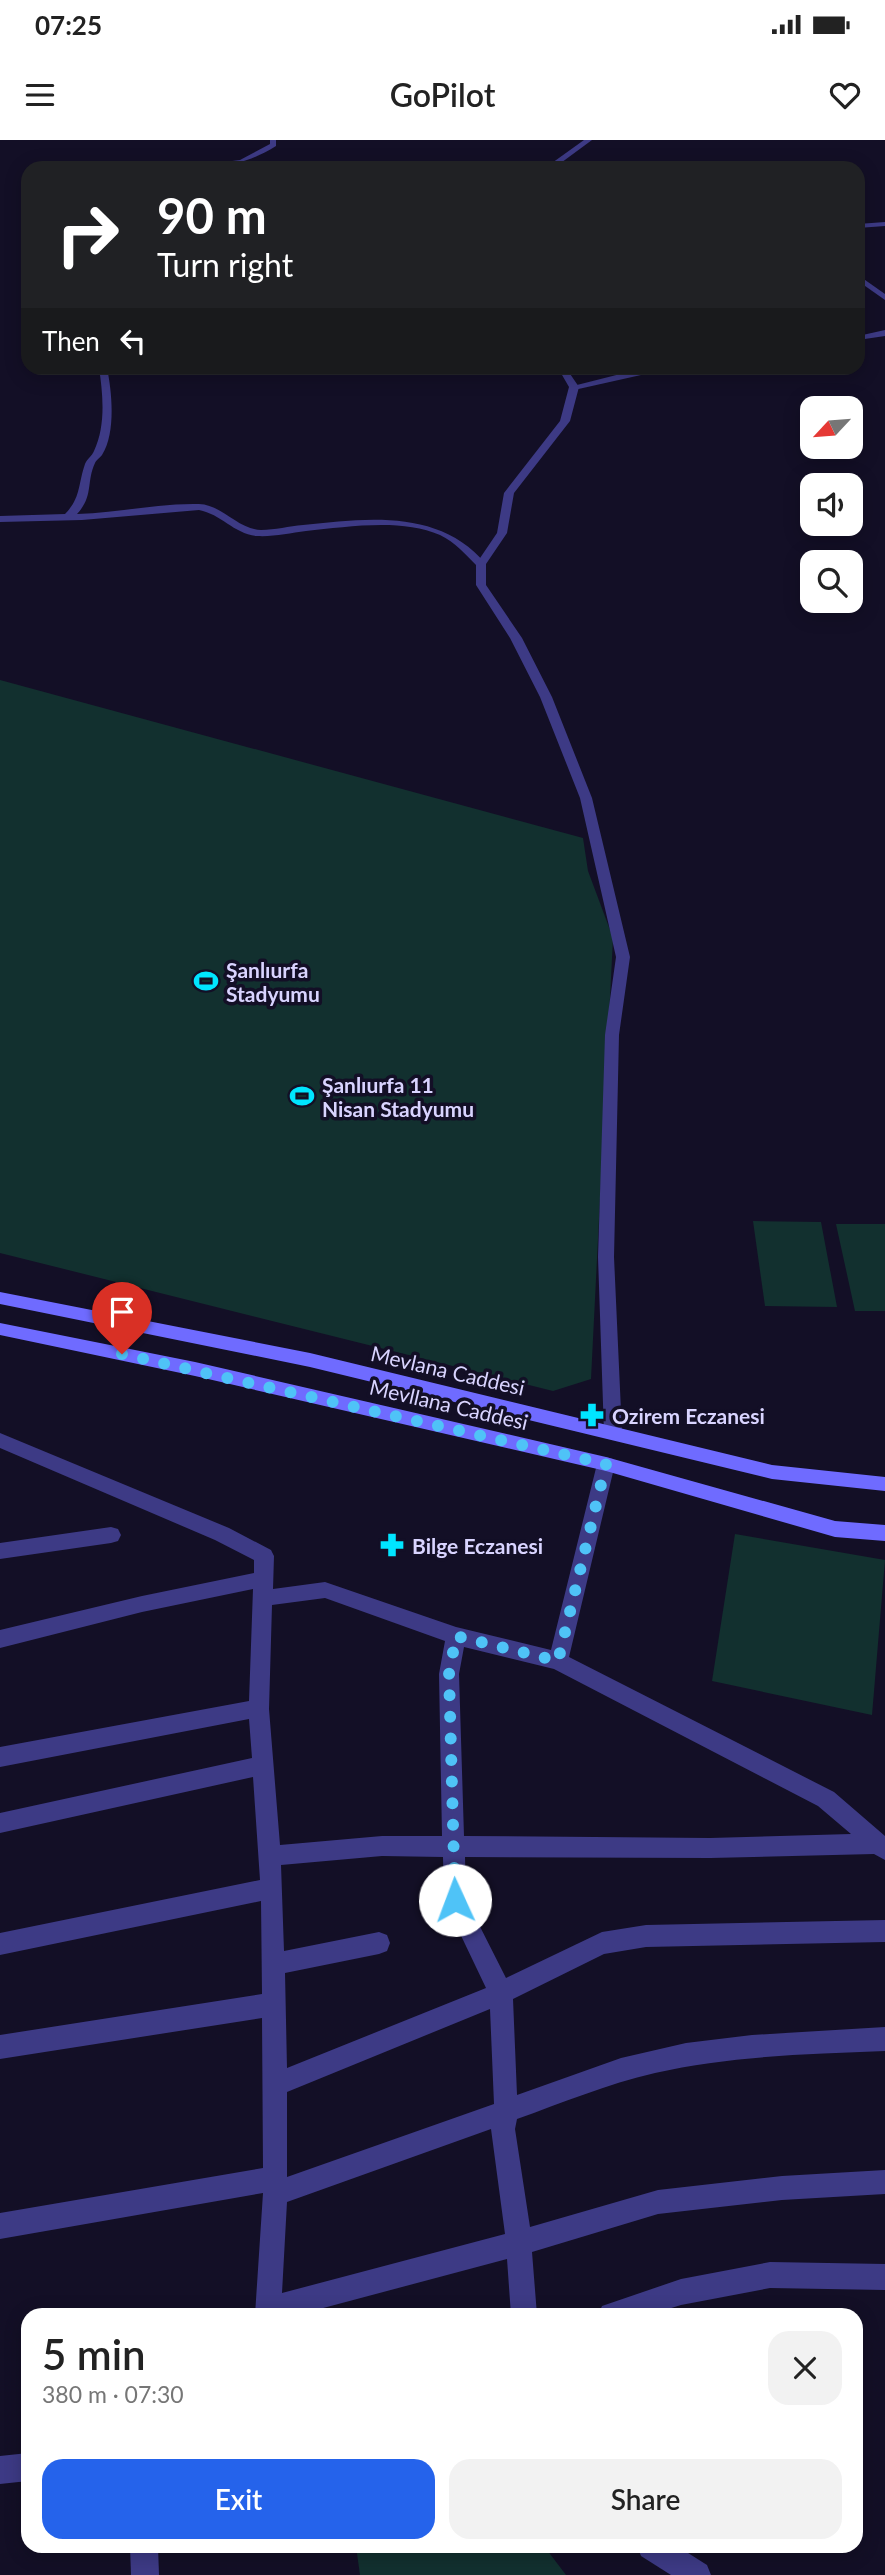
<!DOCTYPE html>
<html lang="en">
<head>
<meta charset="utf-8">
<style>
	body { margin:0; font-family:Lato,sans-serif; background:#f2f2f2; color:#222; height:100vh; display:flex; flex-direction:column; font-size:26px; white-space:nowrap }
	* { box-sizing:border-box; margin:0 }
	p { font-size:23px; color:#767676 }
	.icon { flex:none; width:38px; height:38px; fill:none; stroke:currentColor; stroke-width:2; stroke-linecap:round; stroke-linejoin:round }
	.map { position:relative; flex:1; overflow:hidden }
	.sheet { position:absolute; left:21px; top:2168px; width:842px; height:245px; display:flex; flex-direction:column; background:#fff; border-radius:21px; box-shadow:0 4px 18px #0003 }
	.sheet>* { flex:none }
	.hud { position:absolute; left:21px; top:21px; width:844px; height:214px; border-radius:21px; box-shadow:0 4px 18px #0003; background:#202124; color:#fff; overflow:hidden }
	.needle { width:46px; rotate:244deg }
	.fabs { position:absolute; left:800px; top:256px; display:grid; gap:14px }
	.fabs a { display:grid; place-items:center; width:63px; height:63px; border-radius:14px; background:#fff; box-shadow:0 4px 18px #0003; font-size:35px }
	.pin { position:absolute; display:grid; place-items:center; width:60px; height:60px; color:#fff; margin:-72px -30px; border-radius:50% 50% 50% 0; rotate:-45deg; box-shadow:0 0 7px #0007 }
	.pin .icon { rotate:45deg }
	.me { position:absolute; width:77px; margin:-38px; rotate:358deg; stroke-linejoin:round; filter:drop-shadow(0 0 5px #0008) }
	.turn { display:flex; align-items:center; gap:24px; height:147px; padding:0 21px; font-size:32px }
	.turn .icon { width:91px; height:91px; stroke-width:2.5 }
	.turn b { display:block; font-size:49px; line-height:60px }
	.then { display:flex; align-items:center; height:66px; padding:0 21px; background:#0003; gap:14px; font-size:26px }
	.round { display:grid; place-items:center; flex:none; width:74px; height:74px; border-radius:21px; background:#f2f2f2 }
	.overview { display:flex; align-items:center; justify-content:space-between; height:119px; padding:0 21px }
	h1 { font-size:42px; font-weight:600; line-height:52px }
	.cta { display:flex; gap:14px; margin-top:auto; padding:14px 21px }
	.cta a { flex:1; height:80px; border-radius:21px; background:#2563eb; color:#fff; font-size:28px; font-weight:600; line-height:80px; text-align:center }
	.cta a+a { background:#f2f2f2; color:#222 }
	.status { display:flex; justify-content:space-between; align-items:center; height:49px; padding:0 35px; background:#fff; direction:ltr }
	.status svg { height:19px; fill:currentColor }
	header { display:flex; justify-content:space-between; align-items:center; height:91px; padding:0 21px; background:#fff; font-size:32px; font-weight:600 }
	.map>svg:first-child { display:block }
</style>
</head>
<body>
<div class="status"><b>07:25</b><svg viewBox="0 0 49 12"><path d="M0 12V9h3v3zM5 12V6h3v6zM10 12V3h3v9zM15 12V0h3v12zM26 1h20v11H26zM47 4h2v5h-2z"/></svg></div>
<header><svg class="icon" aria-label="menu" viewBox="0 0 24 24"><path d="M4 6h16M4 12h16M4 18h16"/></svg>GoPilot<svg class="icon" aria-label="heart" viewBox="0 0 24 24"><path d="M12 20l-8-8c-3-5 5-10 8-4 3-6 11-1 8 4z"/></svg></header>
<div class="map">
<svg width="885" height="2435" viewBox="0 0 885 2435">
	<rect width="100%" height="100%" fill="#130f26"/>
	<g fill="#12302f">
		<path d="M0 540 583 698 588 731 613 798 591 1239 553 1251 0 1113Z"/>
		<path d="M753 1081 821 1082 837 1167 765 1166Z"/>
		<path d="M836 1084H885V1171H855Z"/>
		<path d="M735 1394 885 1420 872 1575 712 1541Z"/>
		<path d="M356 2406H544L566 2435H360Z"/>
	</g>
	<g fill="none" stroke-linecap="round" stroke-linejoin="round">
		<g fill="#3d3a85" fill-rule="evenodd">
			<path d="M270 0H276V6C242 27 218 28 178 28L240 20 270 4Z"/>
			<path d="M885 82V86L858 88V84Z"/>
			<path d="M858 135 885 154V160L858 141Z"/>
			<path d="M885 190V196L858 200V196Z"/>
			<path d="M99 228H107C112 252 116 293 102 315 100 318 96 320 95 323 86 342 94 356 77 374 117 373 158 363 199 364 223 365 237 389 261 390 275 390 289 386 303 385 368 378 440 369 486 424L477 426C466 415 455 402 440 395 401 378 347 387 306 391 290 393 273 397 257 396 234 394 221 374 199 370L82 380 0 382V376L65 374C81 358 78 344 85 324 87 319 92 316 94 311 106 286 103 254 99 228Z"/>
			<path d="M644 228H654L641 235 574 250 569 247Z"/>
			<path d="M0 1293 229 1388 271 1410 274 1416 273 1449 325 1442 456 1487 551 1510 597 1324 599 1319 606 1317 613 1319 615 1324 569 1517 834 1652 885 1696V1720L874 1714 710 1718 465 1717 466 1759 506 1838 602 1792 646 1785 885 1780V1802L646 1807 604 1814 513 1859 517 1955 621 1918 686 1903 752 1895 885 1887V1911C808 1914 730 1916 655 1933 607 1944 562 1963 517 1979L515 1989 530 2087 658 2050 782 2036 885 2030V2054L782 2060 658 2074 532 2112 537 2175H511L507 2119 297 2175H255L263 2053 0 2099V2073L263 2028 262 1878 0 1919V1895L262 1854 261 1761 0 1815V1793L260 1740 253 1637 0 1693V1673L252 1618 249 1579 0 1627V1607L249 1561 253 1449 142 1472 0 1508V1490L142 1456 254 1433V1420L215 1400 0 1308ZM325 1458 445 1501 439 1534 442 1696H382L280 1705 269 1569 272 1465ZM464 1507 554 1529 818 1666 851 1694 710 1698 464 1696 459 1534ZM382 1716 443 1717 444 1760 486 1848 287 1928 285 1833 379 1814 387 1811 390 1803 387 1795 379 1792 284 1811 281 1725ZM490 1869 494 1964 287 2037V1952ZM491 1989 505 2094 282 2153 287 2062Z"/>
			<path d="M111 1387 118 1389 121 1395 118 1401 111 1403 0 1419V1403Z"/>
			<path d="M770 2122 885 2124V2150L770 2148 681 2165 649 2175H598L602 2166 681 2139Z"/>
			<path d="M28 2313V2341L0 2344V2316Z"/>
			<path d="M130 2406H158L159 2435H131Z"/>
			<path d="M637 2406H677L707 2425 711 2435H671L641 2416Z"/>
		</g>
		<g fill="#3d3a85" fill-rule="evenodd">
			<path d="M584 0H592L554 28H545Z"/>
			<path d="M558 228H566L579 247 570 281 514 353 507 393 486 424V445L522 498 552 557 592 658 630 817 619 895 614 1117 622 1293 619 1298H607L604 1293 598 1117 605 895 616 817 580 658 540 557 510 498 476 445V424L497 393 504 353 560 281 569 247Z"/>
		</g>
		<g fill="#6f6bff" fill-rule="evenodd">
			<path d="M0 1152 310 1213 772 1325 885 1337V1351L772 1339 310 1227 0 1164Z"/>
			<path d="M0 1183 195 1222 606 1317 835 1381 885 1385V1401L835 1397 606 1331 195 1236 0 1195Z"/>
		</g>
	</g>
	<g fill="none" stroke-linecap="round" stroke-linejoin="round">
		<path stroke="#4fc3f7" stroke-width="12" stroke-dasharray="0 21.6" d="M122 1214 606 1324 558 1521 456 1496 449 1534 455 1760"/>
	</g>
	<defs>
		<g id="stadium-bare" transform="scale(1.89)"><path d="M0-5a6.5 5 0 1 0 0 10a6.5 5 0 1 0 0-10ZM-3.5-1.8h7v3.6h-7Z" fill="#00e5ff" stroke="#130f26" stroke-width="2.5" paint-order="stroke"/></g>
		<g id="pharmacy-bare" transform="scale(1.89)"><path d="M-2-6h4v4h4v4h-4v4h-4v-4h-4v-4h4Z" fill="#00e5ff" stroke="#130f26" stroke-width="2.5" paint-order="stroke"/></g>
	</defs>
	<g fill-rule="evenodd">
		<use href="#stadium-bare" x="206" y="841"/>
		<use href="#stadium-bare" x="302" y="956"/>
		<use href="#pharmacy-bare" x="592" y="1275"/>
		<use href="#pharmacy-bare" x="392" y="1405"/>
	</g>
	<g text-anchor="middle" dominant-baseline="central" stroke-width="7" stroke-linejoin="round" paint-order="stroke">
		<g font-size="21" font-weight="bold" fill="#d9d4ff" stroke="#130f26" text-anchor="start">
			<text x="226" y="829">Şanlıurfa<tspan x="226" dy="24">Stadyumu</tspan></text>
			<text x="322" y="944">Şanlıurfa 11<tspan x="322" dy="24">Nisan Stadyumu</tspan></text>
			<text x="612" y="1275">Ozirem Eczanesi</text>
			<text x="412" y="1405">Bilge Eczanesi</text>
		</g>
		<g font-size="21" fill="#d9d4ff" stroke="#130f26">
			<text transform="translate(448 1230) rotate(13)">Mevlana Caddesi</text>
			<text transform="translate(449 1264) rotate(13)">Mevllana Caddesi</text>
		</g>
	</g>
</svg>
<div class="fabs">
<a><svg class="needle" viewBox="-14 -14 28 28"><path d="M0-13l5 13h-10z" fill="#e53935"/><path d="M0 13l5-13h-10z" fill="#767676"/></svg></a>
<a><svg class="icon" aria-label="sound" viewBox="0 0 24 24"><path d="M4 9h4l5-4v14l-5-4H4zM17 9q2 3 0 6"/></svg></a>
<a><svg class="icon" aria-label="search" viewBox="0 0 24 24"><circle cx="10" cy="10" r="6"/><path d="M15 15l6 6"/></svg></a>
</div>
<div class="pin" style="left:122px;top:1214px;background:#d93025"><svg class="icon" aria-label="arrive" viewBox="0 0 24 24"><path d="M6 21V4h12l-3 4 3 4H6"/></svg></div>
<svg class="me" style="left:455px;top:1760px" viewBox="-20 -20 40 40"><circle r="19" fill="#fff"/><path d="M0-13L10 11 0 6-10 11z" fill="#4fc3f7"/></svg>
<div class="hud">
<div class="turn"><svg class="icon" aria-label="right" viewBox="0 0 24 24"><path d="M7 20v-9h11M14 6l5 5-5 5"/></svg><div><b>90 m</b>Turn right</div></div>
<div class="then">Then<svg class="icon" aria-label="left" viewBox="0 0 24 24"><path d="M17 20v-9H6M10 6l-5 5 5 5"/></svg></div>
</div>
<section class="sheet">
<div class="overview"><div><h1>5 min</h1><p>380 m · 07:30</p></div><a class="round"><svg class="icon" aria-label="close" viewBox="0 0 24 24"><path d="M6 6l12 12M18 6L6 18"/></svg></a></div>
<div class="cta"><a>Exit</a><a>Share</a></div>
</section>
</div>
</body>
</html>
